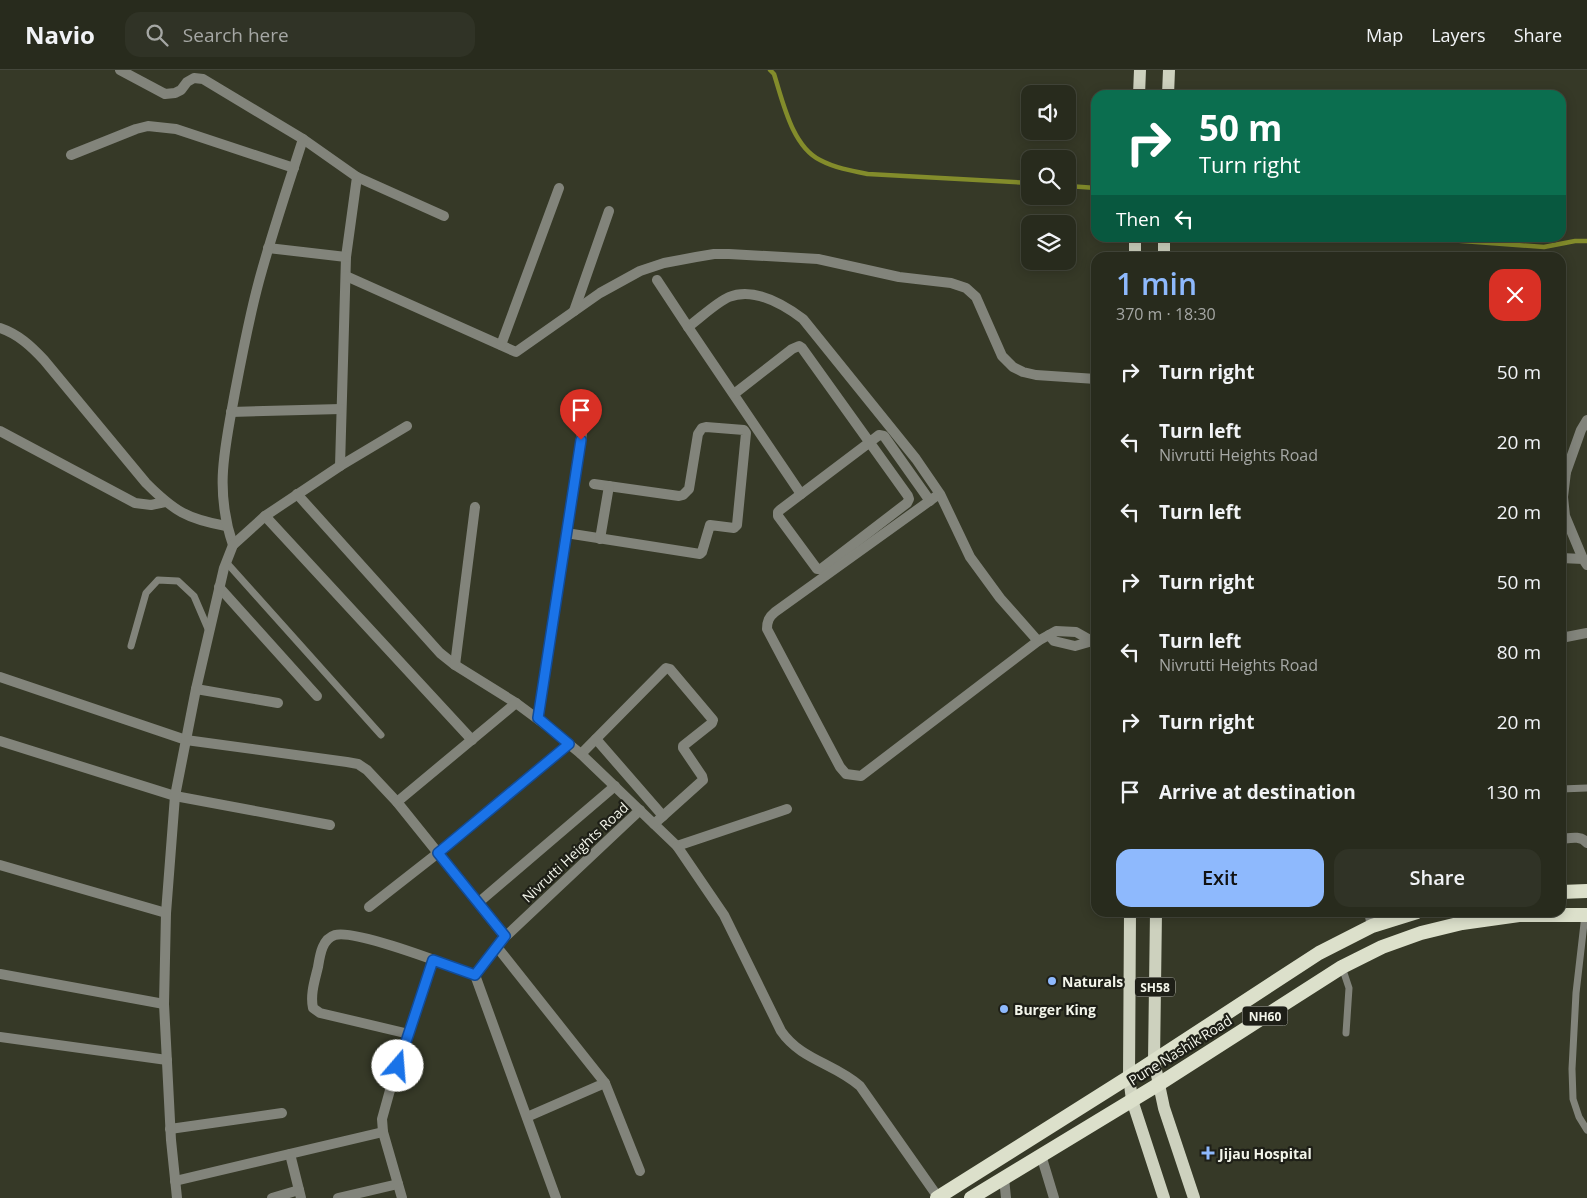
<!DOCTYPE html>
<html lang="en">
<head>
<meta charset="utf-8">
<style>
	body { margin:0; font-family:"Open Sans",sans-serif; background:#303326; color:#f1f3f6; height:100vh; display:flex; flex-direction:column; font-size:19px; white-space:nowrap }
	* { box-sizing:border-box; margin:0 }
	p { font-size:16px; color:#a5a7a4 }
	.icon { flex:none; width:28px; height:28px; fill:none; stroke:currentColor; stroke-width:2; stroke-linecap:round; stroke-linejoin:round }
	.map { position:relative; flex:1; overflow:hidden }
	.drawer { position:absolute; left:1091px; top:182px; width:475px; height:665px; display:flex; flex-direction:column; background:#282b1d; border-radius:15px; box-shadow:0 2px 12px #0003,0 0 0 1px #44473b }
	.drawer>* { flex:none }
	.top-card { position:absolute; left:1091px; top:20px; width:475px; height:152px; border-radius:15px; box-shadow:0 2px 12px #0003,0 0 0 1px #44473b; background:#0b6e4f; color:#fff; overflow:hidden }
	.fabs { position:absolute; left:1021px; top:15px; display:grid; gap:10px }
	.fabs a { display:grid; place-items:center; width:55px; height:55px; border-radius:10px; background:#282b1d; box-shadow:0 2px 12px #0003,0 0 0 1px #44473b; font-size:25px }
	.pin { position:absolute; display:grid; place-items:center; width:42px; height:42px; color:#fff; margin:-51px -21px; border-radius:50% 50% 50% 0; rotate:-45deg; box-shadow:0 0 5px #0007 }
	.pin .icon { rotate:45deg }
	.me { position:absolute; width:55px; margin:-28px; rotate:18deg; stroke-linejoin:round; filter:drop-shadow(0 0 4px #0008) }
	.turn { display:flex; align-items:center; gap:18px; height:105px; padding:0 25px; font-size:22px }
	.turn .icon { width:65px; height:65px; stroke-width:2.5 }
	.turn b { display:block; font-size:35px; line-height:42px }
	.then { display:flex; align-items:center; height:48px; padding:0 25px; background:#0003; gap:10px; font-size:19px }
	.round { display:grid; place-items:center; flex:none; width:52px; height:52px; border-radius:15px; background:#303326 }
	.summary { display:flex; align-items:center; justify-content:space-between; height:85px; padding:0 25px }
	h1 { font-size:30px; font-weight:600; line-height:38px; color:#8eb9fd }
	.primary-button { display:flex; gap:10px; margin-top:auto; padding:10px 25px }
	.primary-button a { flex:1; height:58px; border-radius:15px; background:#8eb9fd; color:#111; font-size:20px; font-weight:600; line-height:58px; text-align:center }
	.primary-button a+a { background:#303326; color:#f1f3f6 }
	ul { padding:0; list-style:none }
	li { display:flex; align-items:center; gap:15px; height:70px; padding:0 25px }
	li div { flex:1 }
	li b { display:block; font-size:19px }
	li em { font-style:normal }
	header { display:flex; align-items:center; gap:30px; box-sizing:border-box; height:70px; padding:0 25px; background:#282b1d; border-bottom:1px solid #44473b }
	header strong { font-size:24px }
	nav { display:flex; gap:28px; margin-inline-start:auto; font-size:18px }
	.search { width:350px; height:45px; background:#303326; display:flex; align-items:center; gap:12px; box-sizing:border-box; padding:0 18px; border-radius:15px; color:#a5a7a4; font-size:19px }
	.map>svg:first-child { display:block }
</style>
</head>
<body>
<header>
<strong>Navio</strong>
<div class="search"><svg class="icon" aria-label="search" viewBox="0 0 24 24"><circle cx="10" cy="10" r="6"/><path d="M15 15l6 6"/></svg>Search here</div>
<nav><a>Map</a><a>Layers</a><a>Share</a></nav>
</header>
<div class="map">
<svg width="1587" height="1128" viewBox="0 0 1587 1128">
	<rect width="100%" height="100%" fill="#363927"/>
	<g fill="none" stroke-linecap="round" stroke-linejoin="round">
		<g stroke="#838c2b" stroke-width="4.5">
			<path d="M770 0 774 4C783 32 792 76 820 90 835 98 852 101 868 104L1030 113"/>
			<path d="M1068 116 1096 118"/>
			<path d="M1422 168 1544 177 1575 171H1587"/>
		</g>
		<g stroke="#82847b" stroke-width="7">
			<path d="M226 492 381 665"/>
			<path d="M131 576 146 523 158 510 178 511 194 526 209 561"/>
			<path d="M1561 719 1587 718"/>
			<path d="M1585 845 1576 923 1572 999 1573 1029 1579 1047 1587 1060"/>
			<path d="M1342 897 1349 918 1346 963"/>
		</g>
		<g stroke="#82847b" stroke-width="10">
			<path d="M120 0 165 24 175 23 181 20 187 12 194 8 203 9 303 69 357 107 346 187 340 396"/>
			<path d="M71 85 136 59 148 56 176 59 294 98"/>
			<path d="M357 107 444 146"/>
			<path d="M268 178 346 187"/>
			<path d="M346 206 516 282 600 223 640 201 664 193 696 187 714 184H729L818 189 899 207 951 213 966 218 976 227 1002 286 1013 297 1023 302 1036 305 1096 309"/>
			<path d="M657 210 688 257C699 249 717 232 729 227 754 217 783 234 803 249L916 389 940 424 970 487 1000 528 1038 571 1056 561 1076 562 1092 571"/>
			<path d="M574 241 609 141"/>
			<path d="M688 257 801 424"/>
			<path d="M0 258C18 264 31 276 44 290L146 413C174 441 187 449 226 456"/>
			<path d="M501 275 559 118"/>
			<path d="M734 324 792 279 799 276 802 278 908 426 909 429 907 433 821 499H817L778 446V442L780 440 870 372 879 365 884 366 930 431"/>
			<path d="M231 342 341 339"/>
			<path d="M0 361 135 433 151 435 165 432"/>
			<path d="M1561 401 1566 402 1563 427 1565 446 1583 489"/>
			<path d="M1566 402 1581 360 1587 350"/>
			<path d="M297 424 440 583 455 595 516 633 547 656 581 684 677 776 724 845 781 961C801 990 834 993 860 1016L938 1127"/>
			<path d="M935 427 775 542C769 547 767 551 767 559L840 697 846 704 861 706 1038 571"/>
			<path d="M265 446 472 670"/>
			<path d="M566 463 700 484 702 482 710 455 734 458 737 455 746 363 744 360 706 357 702 358 698 364 689 419 683 425 679 426 594 414"/>
			<path d="M600 469 609 416"/>
			<path d="M233 475C214 419 225 378 235 322 242 285 249 248 259 211 272 163 288 116 303 69"/>
			<path d="M1561 488 1583 489 1587 495"/>
			<path d="M219 517 317 626"/>
			<path d="M1049 565 1054 571 1075 576 1096 570"/>
			<path d="M1561 568 1587 563"/>
			<path d="M455 595 475 437"/>
			<path d="M0 607 186 670 347 692 358 694 367 700 397 732 438 783 369 837"/>
			<path d="M196 619 278 633"/>
			<path d="M538 648 587 331"/>
			<path d="M596 669 663 746"/>
			<path d="M0 671 175 726 330 755"/>
			<path d="M581 684 666 598 670 599 713 650 712 653 683 676V678L702 706 703 710 654 754"/>
			<path d="M397 732 516 633"/>
			<path d="M1561 769C1570 768 1581 765 1587 773"/>
			<path d="M677 776 787 739"/>
			<path d="M0 795 166 843"/>
			<path d="M478 833 615 716"/>
			<path d="M1369 842 1372 856"/>
			<path d="M505 867 438 783 569 674"/>
			<path d="M497 877 605 1013 527 1047"/>
			<path d="M0 904 164 934"/>
			<path d="M409 964 320 943 313 938C310 924 315 910 318 897 320 885 322 869 335 865 356 859 450 896 475 905"/>
			<path d="M0 967 167 990"/>
			<path d="M605 1013 640 1101"/>
			<path d="M170 1059 282 1043"/>
			<path d="M290 1084 301 1128"/>
			<path d="M1041 1085 1054 1128"/>
			<path d="M1004 1108 1006 1128"/>
			<path d="M175 1111 383 1062"/>
			<path d="M177 1128 171 1070 164 934 166 843 175 726 196 619 224 498 233 475 265 446 340 396 407 356"/>
			<path d="M272 1128 299 1120"/>
			<path d="M338 1128 398 1114"/>
			<path d="M402 1128 383 1062 382 1049 392 1013 433 891"/>
			<path d="M556 1128 475 905 505 867 640 740"/>
		</g>
		<g stroke="#cdd1be" stroke-width="12">
			<path d="M1139 25 1140 0"/>
			<path d="M1168 25 1169 0"/>
			<path d="M1135 188V168"/>
			<path d="M1164 188V168"/>
			<path d="M1130 842 1129 1007 1132 1030 1164 1128"/>
			<path d="M1156 842 1154 991 1164 1038 1194 1128"/>
		</g>
		<g stroke="#dce0cb" stroke-width="14">
			<path d="M1561 822 1587 821"/>
			<path d="M937 1128 1129 1007 1319 883 1372 856 1417 842"/>
			<path d="M971 1128 1159 1014 1342 897 1382 877 1421 863 1462 853 1519 845H1587"/>
		</g>
	</g>
	<g fill="none" stroke-linecap="round" stroke-linejoin="round">
		<g stroke="#114b97" stroke-width="12">
			<path id="route" d="M398 996 433 890 475 905 505 866 438 783 569 674 538 648 581 370"/>
		</g>
		<use href="#route" stroke="#1a73e8" stroke-width="9"/>
	</g>
	<g fill="#8eb9fd" stroke="#1e1f17" stroke-width="2">
		<circle cx="1052" cy="911" r="5"/>
		<circle cx="1004" cy="939" r="5"/>
		<path d="M1205.5 1075.5h5v5h5v5h-5v5h-5v-5h-5v-5h5z"/>
	</g>
	<g text-anchor="middle" dominant-baseline="central" stroke-width="4.5" stroke-linejoin="round" paint-order="stroke">
		<g fill="#1e1f17" stroke="#b3b5ab" stroke-width="1">
			<rect x="1135" y="907.5" width="40" height="19" rx="4"/>
			<rect x="1242.5" y="936.5" width="45" height="19" rx="4"/>
		</g>
		<g font-size="12" font-weight="bold" fill="#f3f5ea">
			<text x="1155" y="917">SH58</text>
			<text x="1265" y="946">NH60</text>
		</g>
		<g font-size="14" fill="#f3f5ea" stroke="#1e1f17">
			<text transform="translate(575 782) rotate(-43)">Nivrutti Heights Road</text>
			<text transform="translate(1180 980) rotate(-32)">Pune Nashik Road</text>
		</g>
		<g font-size="14" font-weight="bold" fill="#f3f5ea" stroke="#1e1f17" text-anchor="start">
			<text x="1062" y="911">Naturals</text>
			<text x="1014" y="939">Burger King</text>
			<text x="1219" y="1083">Jijau Hospital</text>
		</g>
	</g>
</svg>
<div class="fabs">
<a><svg class="icon" aria-label="sound" viewBox="0 0 24 24"><path d="M4 9h4l5-4v14l-5-4H4zM17 9q2 3 0 6"/></svg></a>
<a><svg class="icon" aria-label="search" viewBox="0 0 24 24"><circle cx="10" cy="10" r="6"/><path d="M15 15l6 6"/></svg></a>
<a><svg class="icon" aria-label="layers" viewBox="0 0 24 24"><path d="M12 4l9 5-9 5-9-5zM3 14l9 5 9-5"/></svg></a>
</div>
<div class="pin" style="left:581px;top:370px;background:#d93025"><svg class="icon" aria-label="arrive" viewBox="0 0 24 24"><path d="M6 21V4h12l-3 4 3 4H6"/></svg></div>
<svg class="me" style="left:398px;top:996px" viewBox="-20 -20 40 40"><circle r="19" fill="#fff"/><path d="M0-13L10 11 0 6-10 11z" fill="#1a73e8"/></svg>
<div class="top-card">
<div class="turn"><svg class="icon" aria-label="right" viewBox="0 0 24 24"><path d="M7 20v-9h11M14 6l5 5-5 5"/></svg><div><b>50 m</b>Turn right</div></div>
<div class="then">Then<svg class="icon" aria-label="left" viewBox="0 0 24 24"><path d="M17 20v-9H6M10 6l-5 5 5 5"/></svg></div>
</div>
<section class="drawer">
<div class="summary"><div><h1>1 min</h1><p>370 m · 18:30</p></div><a class="round" style="background:#d93025;color:#fff"><svg class="icon" aria-label="close" viewBox="0 0 24 24"><path d="M6 6l12 12M18 6L6 18"/></svg></a></div>
<ul>
<li><svg class="icon" aria-label="right" viewBox="0 0 24 24"><path d="M7 20v-9h11M14 6l5 5-5 5"/></svg><div><b>Turn right</b></div><em>50 m</em></li>
<li><svg class="icon" aria-label="left" viewBox="0 0 24 24"><path d="M17 20v-9H6M10 6l-5 5 5 5"/></svg><div><b>Turn left</b><p>Nivrutti Heights Road</p></div><em>20 m</em></li>
<li><svg class="icon" aria-label="left" viewBox="0 0 24 24"><path d="M17 20v-9H6M10 6l-5 5 5 5"/></svg><div><b>Turn left</b></div><em>20 m</em></li>
<li><svg class="icon" aria-label="right" viewBox="0 0 24 24"><path d="M7 20v-9h11M14 6l5 5-5 5"/></svg><div><b>Turn right</b></div><em>50 m</em></li>
<li><svg class="icon" aria-label="left" viewBox="0 0 24 24"><path d="M17 20v-9H6M10 6l-5 5 5 5"/></svg><div><b>Turn left</b><p>Nivrutti Heights Road</p></div><em>80 m</em></li>
<li><svg class="icon" aria-label="right" viewBox="0 0 24 24"><path d="M7 20v-9h11M14 6l5 5-5 5"/></svg><div><b>Turn right</b></div><em>20 m</em></li>
<li><svg class="icon" aria-label="arrive" viewBox="0 0 24 24"><path d="M6 21V4h12l-3 4 3 4H6"/></svg><div><b>Arrive at destination</b></div><em>130 m</em></li>
</ul>
<div class="primary-button"><a>Exit</a><a>Share</a></div>
</section>
</div>
</body>
</html>
